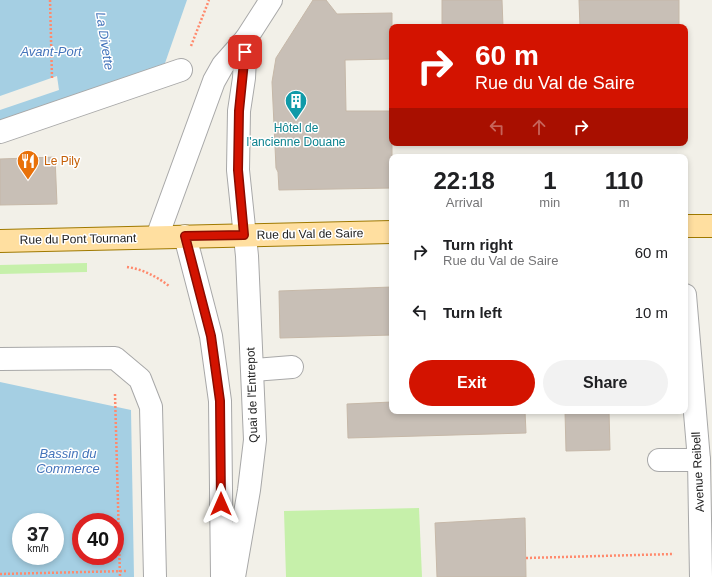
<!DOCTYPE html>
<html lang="en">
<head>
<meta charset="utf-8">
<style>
	body { margin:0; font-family:Arial,sans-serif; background:#f2f2f2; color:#202124; height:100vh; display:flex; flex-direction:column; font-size:15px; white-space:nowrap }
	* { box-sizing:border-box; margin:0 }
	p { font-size:13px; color:#757577 }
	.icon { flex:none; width:22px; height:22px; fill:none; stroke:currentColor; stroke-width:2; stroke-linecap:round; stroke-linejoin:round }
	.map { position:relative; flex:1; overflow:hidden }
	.side { position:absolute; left:389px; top:154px; width:299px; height:260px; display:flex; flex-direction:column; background:#fff; border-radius:8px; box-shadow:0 2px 6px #0003 }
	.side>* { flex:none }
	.hud { position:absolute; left:389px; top:24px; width:299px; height:122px; border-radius:8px; box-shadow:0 2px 6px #0003; background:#d31300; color:#fff; overflow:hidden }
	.speed { position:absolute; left:12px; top:513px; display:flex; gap:8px; font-size:20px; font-weight:700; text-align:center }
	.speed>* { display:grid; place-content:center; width:52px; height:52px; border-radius:50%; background:#fff; box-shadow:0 2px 6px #0003; line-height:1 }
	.speed small { font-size:10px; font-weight:400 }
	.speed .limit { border:6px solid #d22; background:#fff; color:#111 }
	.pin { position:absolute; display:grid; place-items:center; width:34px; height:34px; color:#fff; margin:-17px; border-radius:8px; box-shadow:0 2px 6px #0006 }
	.me { position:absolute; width:44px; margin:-22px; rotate:0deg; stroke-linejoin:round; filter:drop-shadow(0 0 3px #0008) }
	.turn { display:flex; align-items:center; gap:14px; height:84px; padding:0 20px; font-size:18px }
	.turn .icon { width:52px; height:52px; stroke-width:2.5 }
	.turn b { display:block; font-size:28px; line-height:34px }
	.lanes { display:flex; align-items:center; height:38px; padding:0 20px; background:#0003; justify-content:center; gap:20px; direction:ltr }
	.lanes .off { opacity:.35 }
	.eta { display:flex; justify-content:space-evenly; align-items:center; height:68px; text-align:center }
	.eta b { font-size:24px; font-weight:700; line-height:28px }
	.cta { display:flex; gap:8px; margin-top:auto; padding:8px 20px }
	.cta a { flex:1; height:46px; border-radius:24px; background:#d31300; color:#fff; font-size:16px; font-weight:700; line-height:46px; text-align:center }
	.cta a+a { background:#f2f2f2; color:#202124 }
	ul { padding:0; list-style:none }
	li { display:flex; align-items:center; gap:12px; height:60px; padding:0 20px }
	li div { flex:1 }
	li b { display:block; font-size:15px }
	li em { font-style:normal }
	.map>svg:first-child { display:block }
</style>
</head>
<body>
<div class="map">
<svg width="712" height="577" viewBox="0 0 712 577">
	<rect width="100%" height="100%" fill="#f2f0e8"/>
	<g fill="#c6f0aa">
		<path d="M87 263V272L0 274V265Z"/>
		<path d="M419 508 422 577H286L284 511Z"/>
	</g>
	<g fill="#a5cfe3" fill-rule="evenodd">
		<path d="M0 0H187L164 66 61 101 0 120Z"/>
		<path d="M0 382 131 410 134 577H0ZM21 522H55V556H21ZM81 522H115V556H81Z"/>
	</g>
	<path fill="#f2f0e8" d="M57 76 59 90 0 110V96Z"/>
	<g fill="#c8bfb6" stroke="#c6b8a8">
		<path d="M313 0H326L337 14 392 13V59L345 60 346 111H392V188L279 190 278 172 276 168 272 82 276 58Z"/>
		<path d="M442 0H502L503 27H442Z"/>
		<path d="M579 0H679V27H580Z"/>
		<path d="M55 157 57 204 0 205V159Z"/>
		<path d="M392 287V335L280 338 279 291Z"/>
		<path d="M392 402V411H525L526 433 348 438 347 404Z"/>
		<path d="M565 411H609L610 450 566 451Z"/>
		<path d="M525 518 526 577H437L435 523Z"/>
	</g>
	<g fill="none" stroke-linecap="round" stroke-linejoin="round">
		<g stroke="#a8a8a8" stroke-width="24">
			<g id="minor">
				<path d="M0 132 181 70"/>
				<path d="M185 236 211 336 220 401 222 577"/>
				<path d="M157 237 214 81 223 65 246 39 271 0"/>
				<path d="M685 295 699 460 701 577"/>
				<path d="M0 359 115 358 140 379 151 407 155 577"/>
				<path d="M253 370 292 367"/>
				<path d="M659 460H699"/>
				<path d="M234 577 249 490 255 440 247 256 238 170 239 111 244 78 246 39"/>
			</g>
		</g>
		<g stroke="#9f7900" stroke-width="24">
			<g id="major">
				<path d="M685 226H712"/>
				<path d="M0 241 392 232"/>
			</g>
		</g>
		<g stroke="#ff896c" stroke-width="2.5" stroke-dasharray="2 2" stroke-linecap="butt">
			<path d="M50 0 52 78"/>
			<path d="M191 46 209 0"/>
			<path d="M127 267C142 269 156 276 169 286"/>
			<path d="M115 394 120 577"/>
			<path d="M526 558 674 554"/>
			<path d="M0 574 127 571"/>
		</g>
		<use href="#minor" stroke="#fff" stroke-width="22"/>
		<use href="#major" stroke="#ffdfa0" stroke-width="22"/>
	</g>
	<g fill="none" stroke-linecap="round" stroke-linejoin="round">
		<g stroke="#890c00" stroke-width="10">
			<path id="route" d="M221 504 220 401 215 365 211 336 185 236 244 235 238 170 239 111 245 52"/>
		</g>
		<use href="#route" stroke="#d31300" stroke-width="7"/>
	</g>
	<defs>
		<g id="building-pin" transform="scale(1.15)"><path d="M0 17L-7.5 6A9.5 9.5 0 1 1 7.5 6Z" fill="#0f9aa8" stroke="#fff"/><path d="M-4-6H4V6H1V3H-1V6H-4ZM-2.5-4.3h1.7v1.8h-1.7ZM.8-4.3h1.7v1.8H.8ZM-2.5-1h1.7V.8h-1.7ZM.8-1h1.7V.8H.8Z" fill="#fff"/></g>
		<g id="restaurant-pin" transform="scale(1.15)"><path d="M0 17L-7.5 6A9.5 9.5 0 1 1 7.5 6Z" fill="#e8710a" stroke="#fff"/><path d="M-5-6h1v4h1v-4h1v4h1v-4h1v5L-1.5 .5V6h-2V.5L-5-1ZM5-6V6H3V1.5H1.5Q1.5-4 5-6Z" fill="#fff"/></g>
	</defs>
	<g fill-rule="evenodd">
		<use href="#building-pin" x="296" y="101"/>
		<use href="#restaurant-pin" x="28" y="161"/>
	</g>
	<g text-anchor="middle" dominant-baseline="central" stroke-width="3" stroke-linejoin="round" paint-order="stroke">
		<g font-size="12" fill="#0d838f" stroke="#fff">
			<text x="296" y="128">Hôtel de<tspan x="296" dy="14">l'ancienne Douane</tspan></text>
		</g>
		<g font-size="12" fill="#c56008" stroke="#fff" text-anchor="start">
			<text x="44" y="161">Le Pily</text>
		</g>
		<g font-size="12" fill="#212121" stroke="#fff">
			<text transform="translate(310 234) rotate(-1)">Rue du Val de Saire</text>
			<text transform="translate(78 239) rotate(-1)">Rue du Pont Tournant</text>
			<text transform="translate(252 395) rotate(-92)">Quai de l'Entrepot</text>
			<text transform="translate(698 472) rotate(-93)">Avenue Reibell</text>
		</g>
		<g font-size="13" font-style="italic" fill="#4474bb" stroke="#fff">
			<text transform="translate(105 41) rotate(81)">La Divette</text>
			<text x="51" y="51">Avant-Port</text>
			<text x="68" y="453">Bassin du<tspan x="68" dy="15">Commerce</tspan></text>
		</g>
	</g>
</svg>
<div class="speed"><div>37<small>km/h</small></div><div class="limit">40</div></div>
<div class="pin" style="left:245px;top:52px;background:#d93025"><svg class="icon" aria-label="arrive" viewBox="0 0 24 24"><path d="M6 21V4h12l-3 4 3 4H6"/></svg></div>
<svg class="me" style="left:221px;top:504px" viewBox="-20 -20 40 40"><path d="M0-17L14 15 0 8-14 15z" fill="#d31300" stroke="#fff" stroke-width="4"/></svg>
<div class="hud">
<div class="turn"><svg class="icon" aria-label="right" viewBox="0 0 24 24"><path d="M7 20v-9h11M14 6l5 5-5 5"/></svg><div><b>60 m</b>Rue du Val de Saire</div></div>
<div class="lanes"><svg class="icon off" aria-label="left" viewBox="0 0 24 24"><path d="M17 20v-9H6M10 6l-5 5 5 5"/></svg><svg class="icon off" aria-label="ahead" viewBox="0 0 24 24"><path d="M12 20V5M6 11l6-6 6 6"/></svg><svg class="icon" aria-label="right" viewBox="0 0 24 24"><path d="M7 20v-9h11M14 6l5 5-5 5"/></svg></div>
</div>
<section class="side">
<div class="eta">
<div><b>22:18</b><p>Arrival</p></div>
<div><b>1</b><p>min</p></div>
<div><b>110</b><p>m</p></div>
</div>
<ul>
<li><svg class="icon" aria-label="right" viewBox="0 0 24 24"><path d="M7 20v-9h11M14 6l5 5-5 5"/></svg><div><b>Turn right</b><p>Rue du Val de Saire</p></div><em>60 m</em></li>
<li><svg class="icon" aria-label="left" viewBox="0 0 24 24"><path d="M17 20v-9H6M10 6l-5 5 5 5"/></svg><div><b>Turn left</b></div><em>10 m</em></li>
</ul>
<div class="cta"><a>Exit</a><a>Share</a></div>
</section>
</div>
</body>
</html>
